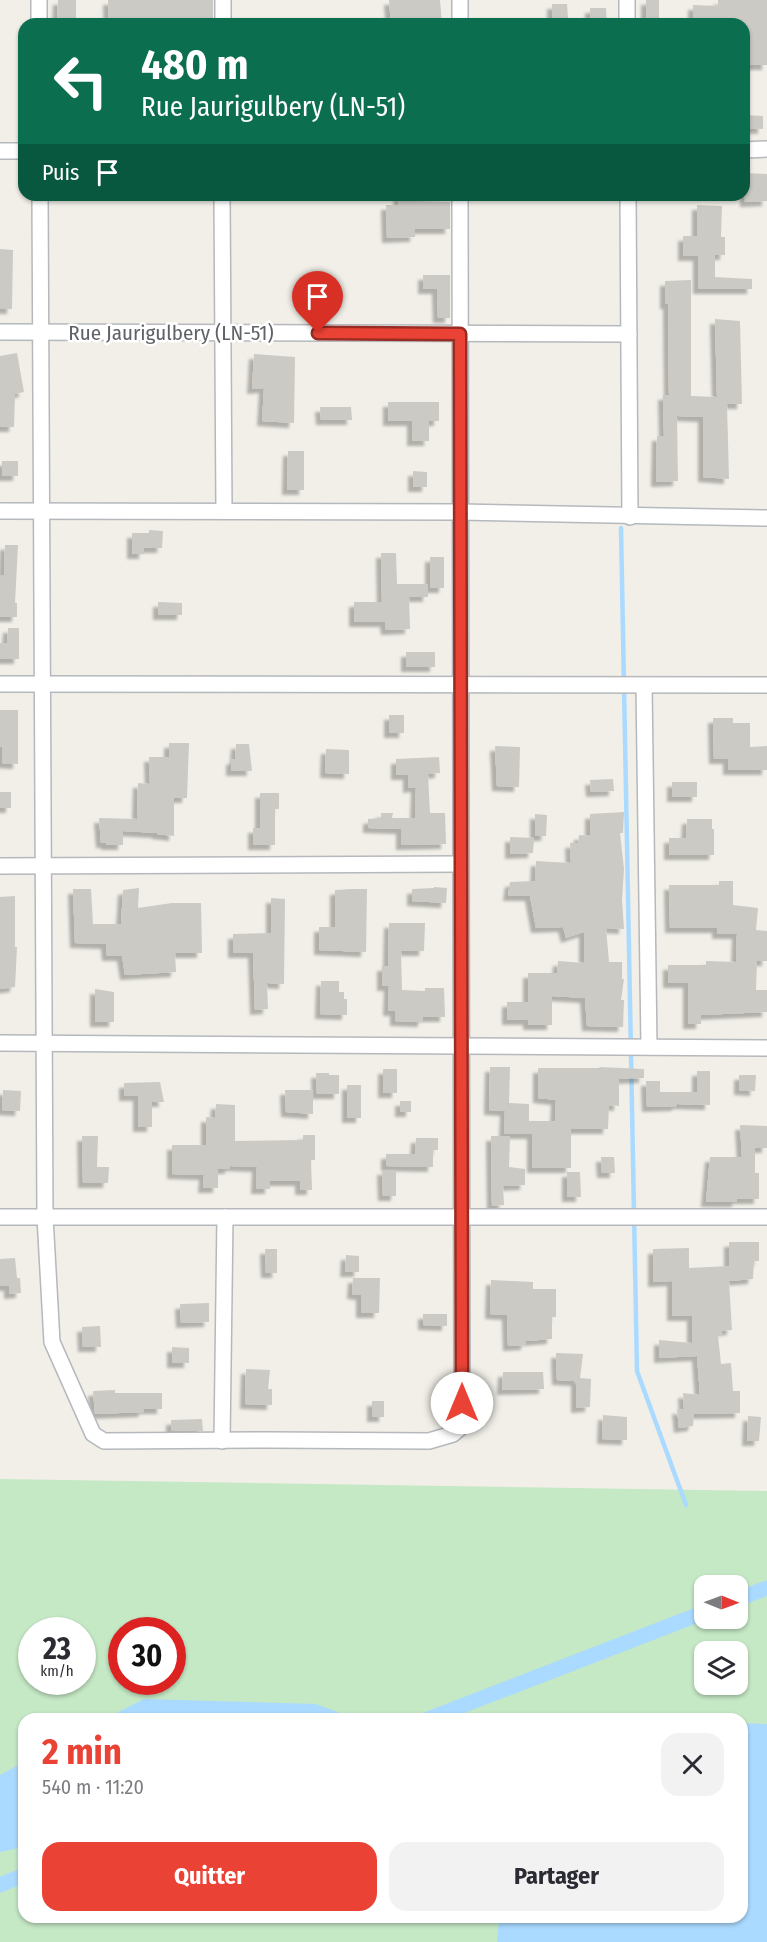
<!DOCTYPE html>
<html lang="fr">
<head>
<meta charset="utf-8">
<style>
	body { margin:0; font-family:"Fira Sans Condensed",sans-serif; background:#f2f2f3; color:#2b2b33; height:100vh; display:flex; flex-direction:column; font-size:22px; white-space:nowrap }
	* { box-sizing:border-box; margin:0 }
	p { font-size:20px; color:#7c7c81 }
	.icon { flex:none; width:33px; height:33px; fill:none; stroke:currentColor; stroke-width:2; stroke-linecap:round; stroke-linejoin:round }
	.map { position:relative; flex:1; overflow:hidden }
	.details { position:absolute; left:18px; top:1713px; width:730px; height:210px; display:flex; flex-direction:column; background:#fff; border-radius:18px; box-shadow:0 2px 4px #0004 }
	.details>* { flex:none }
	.guide { position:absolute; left:18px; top:18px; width:732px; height:183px; border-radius:18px; box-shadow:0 2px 4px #0004; background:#0b6e4f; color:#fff; overflow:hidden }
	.needle { width:39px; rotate:91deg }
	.buttons { position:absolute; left:694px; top:1575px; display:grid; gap:12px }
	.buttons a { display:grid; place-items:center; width:54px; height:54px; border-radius:12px; background:#fff; box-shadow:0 2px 4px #0004; font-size:30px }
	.speed { position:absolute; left:18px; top:1617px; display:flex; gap:12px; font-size:30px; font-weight:700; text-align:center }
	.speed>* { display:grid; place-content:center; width:78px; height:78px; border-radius:50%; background:#fff; box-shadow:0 2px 4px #0004; line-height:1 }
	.speed small { font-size:15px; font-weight:400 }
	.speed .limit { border:9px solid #d22; background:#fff; color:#111 }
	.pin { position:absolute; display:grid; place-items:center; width:51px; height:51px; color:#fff; margin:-62px -26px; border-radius:50% 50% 50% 0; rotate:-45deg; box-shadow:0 0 6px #0007 }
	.pin .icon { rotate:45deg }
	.me { position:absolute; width:66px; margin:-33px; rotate:0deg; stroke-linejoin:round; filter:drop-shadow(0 0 4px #0008) }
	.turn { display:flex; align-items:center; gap:21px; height:126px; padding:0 24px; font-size:27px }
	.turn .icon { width:78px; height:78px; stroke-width:2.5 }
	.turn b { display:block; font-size:42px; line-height:51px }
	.then { display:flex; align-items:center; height:57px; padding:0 24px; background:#0003; gap:12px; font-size:22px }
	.round { display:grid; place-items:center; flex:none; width:63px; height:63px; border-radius:18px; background:#f2f2f3 }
	.head { display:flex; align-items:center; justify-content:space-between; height:102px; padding:0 24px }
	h1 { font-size:36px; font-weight:700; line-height:45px; color:#ea4335 }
	.button { display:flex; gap:12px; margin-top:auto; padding:12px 24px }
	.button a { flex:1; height:69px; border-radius:18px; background:#ea4335; color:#fff; font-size:24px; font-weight:700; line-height:69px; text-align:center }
	.button a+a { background:#f2f2f3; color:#2b2b33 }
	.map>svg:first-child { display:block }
</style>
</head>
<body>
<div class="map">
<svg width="767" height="1942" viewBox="0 0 767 1942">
	<defs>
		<filter id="shadow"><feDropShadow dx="-5" dy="5" stdDeviation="1.5" flood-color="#0004"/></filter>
	</defs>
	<rect width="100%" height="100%" fill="#f1efe8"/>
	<path fill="#c5e8c5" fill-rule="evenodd" d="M0 1479 767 1491V1942H0ZM705 1586H738V1618H705ZM32 1630H82V1682H32ZM122 1630H172V1682H122ZM705 1652H738V1684H705ZM24 1719H742V1917H24Z"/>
	<g fill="#aadaff">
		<path d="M144 1699 315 1704 357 1719H105Z"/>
		<path d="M743 1723 767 1724V1942H497L499 1917H742Z"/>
		<path d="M24 1762V1847L0 1852V1775Z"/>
	</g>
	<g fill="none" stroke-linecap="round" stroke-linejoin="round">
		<path stroke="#aadaff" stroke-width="4.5" d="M621 528 637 1371 686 1505"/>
		<g stroke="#aadaff" stroke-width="15">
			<path d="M738 1599 767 1588"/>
			<path d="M428 1719 705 1612"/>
			<path d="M0 1885 24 1875"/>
		</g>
	</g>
	<g fill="#cccac5" filter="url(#shadow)">
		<path d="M58 0H76V24H57Z"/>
		<path d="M108 0H213V24H109Z"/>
		<path d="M389 0H440L442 24H391Z"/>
		<rect x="646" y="0" width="13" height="24"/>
		<path d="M718 0H767V65H744V24H693V5L718 6Z"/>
		<path d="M552 4H567L568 18H552Z"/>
		<path d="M590 8H606L607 24H590Z"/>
		<path d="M744 115 763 116V129L744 128Z"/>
		<path d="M744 173 767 174V201L745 202Z"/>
		<path d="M398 195H417V201L450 202V229H415V237L387 238 386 205H399Z"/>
		<path d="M697 205 722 206 721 237H725V255H715V277L752 279V289H698V256H683V236H697Z"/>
		<path d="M0 249 13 250 12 309H0Z"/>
		<path d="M423 275H450V318H438L437 289H423Z"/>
		<path d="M691 280V396L717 397 715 319 740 321 742 404H727L729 479 703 477V417L677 416 678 481 656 482 657 436H664L663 395H669L668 304H665V281Z"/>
		<path d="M17 353 24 392 15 394 14 427H0V356Z"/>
		<path d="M254 354 295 357 294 423 262 421 264 388 252 389Z"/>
		<path d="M388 402H439V421H429V441H412V421H388Z"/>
		<path d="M320 407H351L352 420H321Z"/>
		<path d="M288 451H304V490H287Z"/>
		<rect x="2" y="461" width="16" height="15"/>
		<path d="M413 471 427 472V487H413Z"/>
		<path d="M149 530 163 531 162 548H144V554H132V533H149Z"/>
		<path d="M5 545H18L15 603H17V617H0V575H4Z"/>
		<path d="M381 553H396L397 584H428V597H409L410 629 386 630 385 622H354V602H382Z"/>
		<rect x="430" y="557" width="14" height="31"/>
		<path d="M158 602 182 603V615H158Z"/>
		<path d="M8 628H19V659H0V643H7Z"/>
		<rect x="406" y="652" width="29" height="15"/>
		<path d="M0 710H18V764L2 763V747H0Z"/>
		<rect x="389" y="715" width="15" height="18"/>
		<path d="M713 718H733V723H750V747L767 746V770H728V759H714Z"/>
		<path d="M169 743H189L187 798H174V836L157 834V833L123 831V845H106V843H101L99 818 137 819 138 783 150 784 149 757H169Z"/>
		<path d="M236 744H249L252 771H231V760L235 759Z"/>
		<path d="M495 746 520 747 519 787 497 786Z"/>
		<path d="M326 749 349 750V774L325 773Z"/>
		<path d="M439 757 440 773 428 774 430 813H445L446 844 401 845V829L368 828V819L381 818V813H393L392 818H415L416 787 408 788V775H396V759Z"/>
		<path d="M613 779 614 791 591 792 590 780Z"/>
		<rect x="672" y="782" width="25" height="15"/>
		<rect x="0" y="792" width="11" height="16"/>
		<path d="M260 793H279V809H275V845H253V828H260Z"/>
		<path d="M624 812 623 833H620L624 869 622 900 624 929 606 928 609 962H622V979H624L621 1000H624L623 1027 587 1026 585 998 552 996V1025H528V1020H507V1002H528V973H557L558 961 584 963V932L566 938 563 927 536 928 530 896H508L510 882 535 881 536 861 571 863 570 843H578L579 835 590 836V814Z"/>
		<path d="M535 814 547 815 546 836H535Z"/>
		<path d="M687 819H712V829H714V855H669V838H686Z"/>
		<path d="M510 837 534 838 533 853 510 854Z"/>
		<path d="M719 881H733V905L758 908 756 930 767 931V961H757L756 990H767V1012L701 1015V1024H688V983H668V965H706V961L736 962 737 934H717V928H670L669 885H719Z"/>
		<path d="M434 887 447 888 446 903 412 901V889L434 888Z"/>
		<path d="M139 888 138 908 172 903H201L202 953H175L176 972 125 975 122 956H107L106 944 75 943 73 889H91L93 924H121L123 890Z"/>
		<path d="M352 889H367L366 952 319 950V927H335V890Z"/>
		<path d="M15 896V947H17L15 987 0 989V897Z"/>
		<path d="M271 898 285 899 284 984 267 983 268 1009 255 1010 253 953H233V934L271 933Z"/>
		<path d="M389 923H425L424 951H401L402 990 425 991V988H444L445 1017H423V1022L395 1021V1011H388L389 986H382V966H388Z"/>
		<path d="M321 981H339V992H344V999H347V1015L320 1014Z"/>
		<path d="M95 989 114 992V1022H95Z"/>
		<path d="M490 1067H510L509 1103 529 1104V1121H555L556 1100 538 1098V1068H600L599 1067 644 1069V1078L619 1079V1106L609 1105 608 1129H571V1168H532V1134H504L505 1111 489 1110Z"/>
		<rect x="383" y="1069" width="14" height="24"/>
		<path d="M697 1071H710V1105L677 1104V1106L647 1107 646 1081H660V1092H697Z"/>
		<path d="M316 1073H329V1075H339V1094H317Z"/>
		<path d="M739 1075H756L755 1091 739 1090Z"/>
		<path d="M160 1082 164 1102H152V1127H138V1096H124V1083Z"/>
		<rect x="347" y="1085" width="14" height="33"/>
		<path d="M3 1090 21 1091 20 1111 2 1110Z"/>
		<path d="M285 1090H313V1114L286 1112Z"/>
		<rect x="400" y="1101" width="11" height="11"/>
		<path d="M216 1104 235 1105V1141L303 1140V1135H315V1160H311L312 1190H300V1181H270V1189H256L257 1167 230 1166V1169H218V1188H203L204 1175 172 1174V1145H206V1117L215 1118Z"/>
		<path d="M740 1125 767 1126V1148H755V1173H759V1199H737V1202H706L710 1157H742Z"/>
		<path d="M82 1136H98L97 1167H109L108 1183H83Z"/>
		<path d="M491 1136H510L509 1167 525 1169V1185L503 1186 504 1205 492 1206Z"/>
		<path d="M416 1138H438V1150H433V1167L386 1166V1154H415Z"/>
		<path d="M601 1157H614L615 1173H602Z"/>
		<path d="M382 1170H396V1196H383Z"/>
		<path d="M567 1172H580L581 1197H567Z"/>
		<path d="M729 1242H759V1261H754L753 1279 729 1281 732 1330 721 1331 722 1336H718L721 1364 731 1363 733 1391H740V1413L694 1414 693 1426 679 1428 677 1409 684 1410 683 1393 700 1395 697 1356 659 1358V1340L692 1343V1316H672V1281L653 1282V1249L689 1248V1268L729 1266Z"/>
		<path d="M265 1249H277V1273H266Z"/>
		<path d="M346 1255 359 1256V1272H345Z"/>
		<path d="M15 1258 17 1278H20L21 1293 9 1294V1286H0V1259Z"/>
		<path d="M353 1278H380L379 1313H361V1295L352 1294Z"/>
		<path d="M491 1280 533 1282V1289H556V1317H552V1339L526 1341V1345L508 1346 507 1315 490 1314Z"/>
		<path d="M209 1303V1322L181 1323 180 1304Z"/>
		<path d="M423 1314H447V1326L423 1325Z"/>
		<path d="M100 1326 101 1347H83L82 1327Z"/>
		<path d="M172 1347 189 1348V1363H172Z"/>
		<path d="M556 1353 583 1354 580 1378 591 1379 590 1407 576 1408V1381L557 1380Z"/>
		<path d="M246 1369 270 1370 268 1389H272V1405L245 1404Z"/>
		<path d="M503 1372H543L544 1389 502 1390Z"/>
		<path d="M115 1390V1393H162V1409H143L144 1412 95 1414 93 1391Z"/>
		<rect x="372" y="1401" width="12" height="16"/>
		<path d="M603 1415 627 1417V1440L602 1439Z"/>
		<path d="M748 1416 761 1417 759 1441H747Z"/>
		<path d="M202 1419 203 1431H171V1420Z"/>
	</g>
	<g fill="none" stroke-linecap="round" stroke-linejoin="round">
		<g stroke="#b5b8bc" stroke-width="18">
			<g id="minor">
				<path d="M39 0V24"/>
				<path d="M460 0V24"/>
				<path d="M627 0V24"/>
				<path d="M223 24V0"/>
				<path d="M744 150 767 149"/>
				<path d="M0 151H24"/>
				<path d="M40 195 45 1217 52 1342 93 1434 104 1441 269 1440 429 1441 453 1434 462 1426 460 195"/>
				<path d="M222 195 224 511"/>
				<path d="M628 195 630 517"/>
				<path d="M0 332 629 334"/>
				<path d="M0 511 460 512 767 518"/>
				<path d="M0 684 767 685"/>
				<path d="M644 686 649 1047"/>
				<path d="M0 866 461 864"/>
				<path d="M0 1043 767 1048"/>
				<path d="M0 1217H767"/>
				<path d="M222 1441 225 1217"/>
			</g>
		</g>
		<use href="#minor" stroke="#fff" stroke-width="15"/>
	</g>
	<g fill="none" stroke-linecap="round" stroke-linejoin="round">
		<g stroke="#982c22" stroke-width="15">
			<path id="route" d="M318 333 460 334 462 1403"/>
		</g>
		<use href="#route" stroke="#ea4335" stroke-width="10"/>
	</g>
	<g text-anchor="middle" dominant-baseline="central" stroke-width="5" stroke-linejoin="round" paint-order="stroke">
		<g font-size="21" fill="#5f6368" stroke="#fff">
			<text x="171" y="333">Rue Jaurigulbery (LN-51)</text>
		</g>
	</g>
</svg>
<div class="buttons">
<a><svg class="needle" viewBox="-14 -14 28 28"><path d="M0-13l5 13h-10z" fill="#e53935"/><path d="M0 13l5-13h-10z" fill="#7c7c81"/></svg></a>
<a><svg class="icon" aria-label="layers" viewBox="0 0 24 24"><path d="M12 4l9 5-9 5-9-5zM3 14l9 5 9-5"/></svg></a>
</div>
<div class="speed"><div>23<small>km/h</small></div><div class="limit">30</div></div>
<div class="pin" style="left:318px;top:333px;background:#d93025"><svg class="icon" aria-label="arrive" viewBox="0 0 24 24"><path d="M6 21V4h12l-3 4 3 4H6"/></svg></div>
<svg class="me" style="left:462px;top:1403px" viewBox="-20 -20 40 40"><circle r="19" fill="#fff"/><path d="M0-13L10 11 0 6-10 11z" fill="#ea4335"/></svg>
<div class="guide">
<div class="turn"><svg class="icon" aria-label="left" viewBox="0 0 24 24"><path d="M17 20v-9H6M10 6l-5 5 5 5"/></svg><div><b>480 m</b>Rue Jaurigulbery (LN-51)</div></div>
<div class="then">Puis<svg class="icon" aria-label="arrive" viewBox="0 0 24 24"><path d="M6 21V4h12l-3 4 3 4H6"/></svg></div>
</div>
<section class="details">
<div class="head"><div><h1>2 min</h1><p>540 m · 11:20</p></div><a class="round"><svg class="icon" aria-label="close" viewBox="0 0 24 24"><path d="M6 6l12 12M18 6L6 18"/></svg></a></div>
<div class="button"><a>Quitter</a><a>Partager</a></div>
</section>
</div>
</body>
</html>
